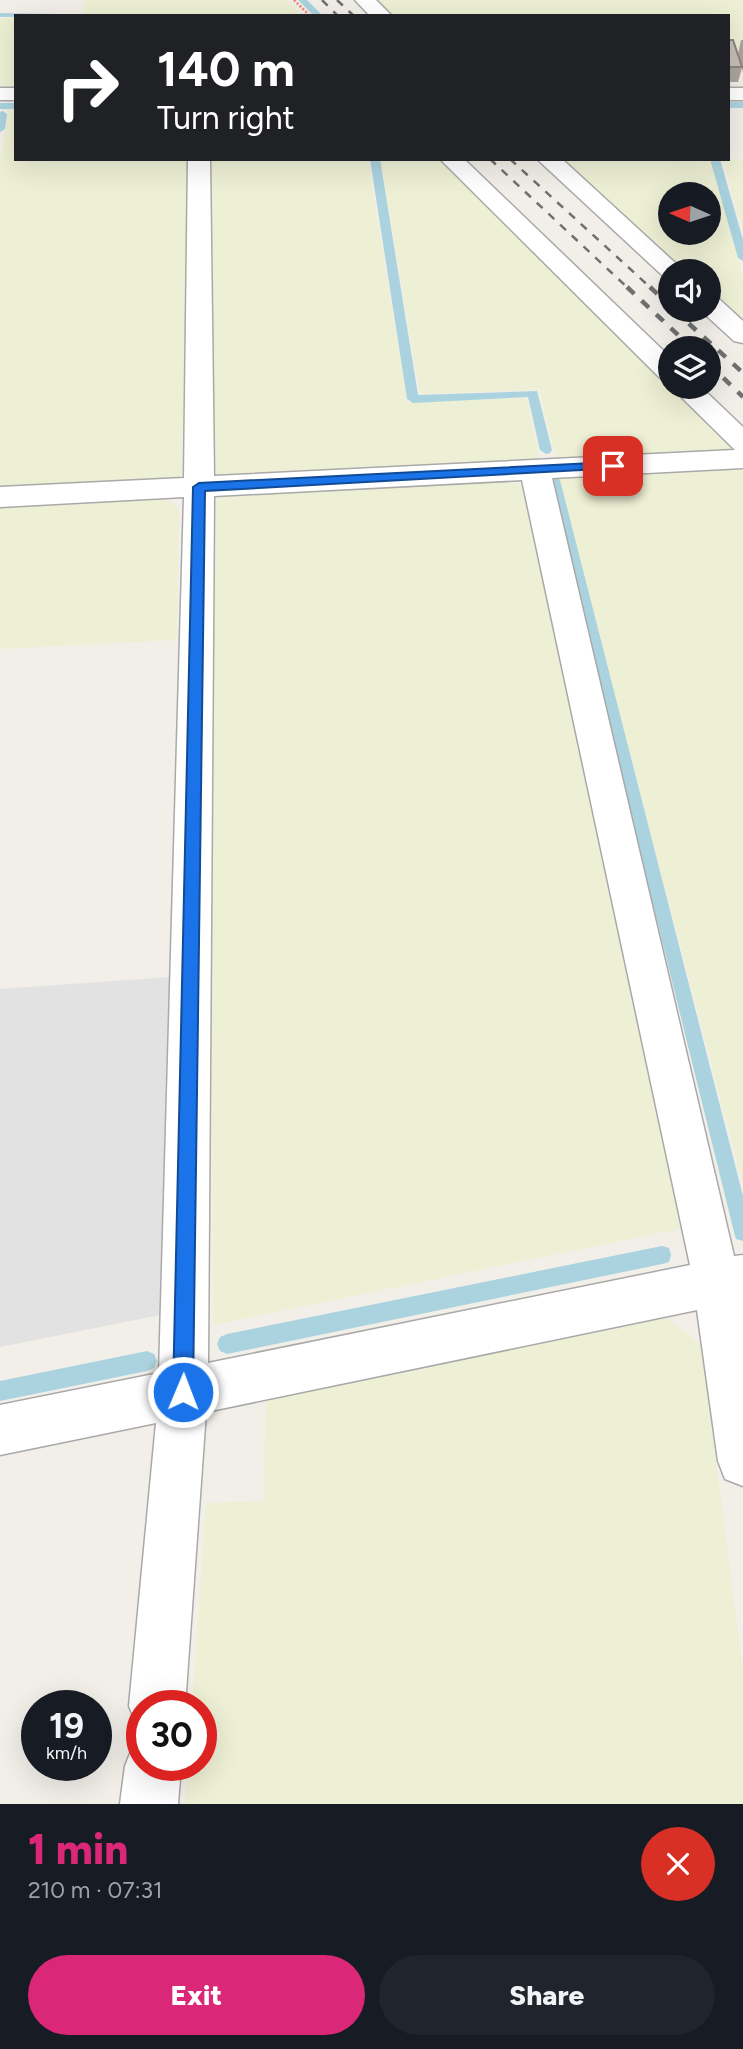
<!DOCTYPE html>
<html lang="en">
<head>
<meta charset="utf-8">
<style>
	body { margin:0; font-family:Figtree,sans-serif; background:#20242c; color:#f1f3f6; height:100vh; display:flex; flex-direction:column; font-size:26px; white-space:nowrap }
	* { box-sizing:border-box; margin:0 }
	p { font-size:23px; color:#9ea1a6 }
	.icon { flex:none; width:38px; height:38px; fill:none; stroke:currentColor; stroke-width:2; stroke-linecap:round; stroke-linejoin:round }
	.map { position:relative; height:1804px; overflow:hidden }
	.side { display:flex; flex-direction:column; background:#171b24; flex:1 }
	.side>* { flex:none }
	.banner { position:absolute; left:14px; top:14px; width:716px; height:147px; border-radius:0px; box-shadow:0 7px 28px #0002; background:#202124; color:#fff; overflow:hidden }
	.needle { width:46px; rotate:273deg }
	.controls { position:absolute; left:658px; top:182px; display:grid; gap:14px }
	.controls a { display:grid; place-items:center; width:63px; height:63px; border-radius:50%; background:#171b24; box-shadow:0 7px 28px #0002; font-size:35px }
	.speed { position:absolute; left:21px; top:1690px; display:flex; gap:14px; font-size:35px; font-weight:700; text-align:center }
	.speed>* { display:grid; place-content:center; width:91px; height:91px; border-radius:50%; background:#171b24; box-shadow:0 7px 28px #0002; line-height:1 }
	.speed small { font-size:18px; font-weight:400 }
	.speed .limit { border:10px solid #d22; background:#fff; color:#111 }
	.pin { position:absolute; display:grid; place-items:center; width:60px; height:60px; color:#fff; margin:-30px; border-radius:14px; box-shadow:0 4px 10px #0006 }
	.me { position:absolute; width:77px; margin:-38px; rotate:1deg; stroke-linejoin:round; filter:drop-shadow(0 0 5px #0008) }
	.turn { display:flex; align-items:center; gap:24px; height:147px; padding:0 28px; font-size:32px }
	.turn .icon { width:91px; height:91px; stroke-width:2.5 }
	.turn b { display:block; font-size:49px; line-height:60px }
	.round { display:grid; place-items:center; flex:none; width:74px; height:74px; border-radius:37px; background:#20242c }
	.summary { display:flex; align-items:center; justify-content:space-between; height:119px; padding:0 28px }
	h1 { font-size:42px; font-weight:800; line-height:52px; color:#db2777 }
	.cta { display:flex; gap:14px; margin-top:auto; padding:14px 28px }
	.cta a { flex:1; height:80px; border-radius:42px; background:#db2777; color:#fff; font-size:28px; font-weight:800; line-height:80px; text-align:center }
	.cta a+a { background:#20242c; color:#f1f3f6 }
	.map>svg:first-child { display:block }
</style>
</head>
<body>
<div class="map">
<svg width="743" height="1804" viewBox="0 0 743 1804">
	<rect width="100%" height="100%" fill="#f2efe9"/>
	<g fill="#eef0d5" fill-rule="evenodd">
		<path d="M85 0H287L303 16 82 14Z"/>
		<path d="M370 0H743V52H728V16H388Z"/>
		<rect x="0" y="18" width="16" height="69"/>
		<path d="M9 110H16V159H189L182 473 173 482 0 490V159Z"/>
		<path d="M208 159H368L407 402 527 398 540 461 219 478 210 469Z"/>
		<path d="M380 159H440L731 444 728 451 557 460 539 390 420 394Z"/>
		<path d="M557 159H712L743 278V325L709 294V271H683ZM670 194H709V233H670Z"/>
		<path d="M723 159H743V232Z"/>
		<path d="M735 469 743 471V1184L557 479Z"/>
		<path d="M511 480 526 491 684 1228 213 1325 209 505 225 495Z"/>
		<path d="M166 498 179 510 177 640 0 649V508Z"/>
		<path d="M666 1318 701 1344 743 1670V1804H185L188 1766H201V1706H192L206 1503 263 1501 266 1400Z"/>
	</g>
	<path fill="#e2e2e2" d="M171 977 165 1314 0 1347V989Z"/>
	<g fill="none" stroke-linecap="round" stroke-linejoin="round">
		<g fill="#aad3df" fill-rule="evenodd">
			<path d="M298 0H307L323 16H314Z"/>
			<path d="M0 13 55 14 59 16 0 17Z"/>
			<rect x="728" y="102" width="15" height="6"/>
			<rect x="0" y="103" width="16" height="6"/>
			<path d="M3 111 7 114 5 129 0 132V112Z"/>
			<path d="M370 159H380L418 395 537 391 552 450 550 453 546 454 540 450 528 397 413 403 407 399Z"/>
			<path d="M710 159H720L743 240V261L738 258Z"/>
			<path d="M554 476 560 480 743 1196V1241L736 1239 734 1232 548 480Z"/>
			<path d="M662 1246 669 1248 671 1255 669 1262 662 1264 227 1354 220 1351 217 1344 220 1337 227 1334Z"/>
			<path d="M147 1351 154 1354 157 1361 154 1368 147 1371 0 1401V1381Z"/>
		</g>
		<g stroke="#a9a9a9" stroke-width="3">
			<g id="minor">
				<path d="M355 0H376L392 16H370Z"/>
				<rect x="0" y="88" width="16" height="12"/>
				<rect x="728" y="88" width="15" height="12"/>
				<path d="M188 159H210L214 476 735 450 671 387H701L743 427V468L552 478 734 1256 743 1255V1486L725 1479 718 1461 697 1310 206 1412 185 1706H142V1727L137 1726 129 1706 156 1423 0 1455V1405L159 1373 184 497 0 507V487L184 478ZM522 480 690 1265 208 1363 214 496Z"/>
				<path d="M440 159H464L670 357V380L660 378Z"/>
				<path d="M537 159H562L684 271H670V278L663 276Z"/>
				<path d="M709 296 718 298 743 321V343L734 341 700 310H709Z"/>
				<path d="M142 1742V1766H181L178 1804H120L125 1766 133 1746Z"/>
			</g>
		</g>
		<path stroke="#fa8072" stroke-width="2.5" stroke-dasharray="2 2" stroke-linecap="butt" d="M294 0 310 16"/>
		<use href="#minor" fill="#fff" fill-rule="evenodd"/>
		<g stroke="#707070" stroke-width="2.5" stroke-dasharray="8 8" stroke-linecap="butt">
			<path d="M322 0 338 16"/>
			<path d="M337 0 354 16"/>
			<path d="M490 159 629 289"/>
			<path d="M510 159 652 289"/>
		</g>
		<g stroke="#707070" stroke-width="4.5" stroke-dasharray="10 10" stroke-linecap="butt">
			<path d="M627 287 692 348"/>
			<path d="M650 287 670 306"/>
			<path d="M674 310 743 373"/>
			<path d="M709 364 743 397"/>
		</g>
	</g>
	<path fill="#aba49e" d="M728 40 738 54 741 40H743V73L742 68 738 82H728Z"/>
	<path fill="#c7bfb8" stroke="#8b8681" stroke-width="2" d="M728 40H733L742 67H728Z"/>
	<path fill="#1a73e8" stroke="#114b97" stroke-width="2" d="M613 462 617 463V468L205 491 193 1392 190 1399 183 1402 176 1399 173 1392 193 487 199 483Z"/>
</svg>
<div class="controls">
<a><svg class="needle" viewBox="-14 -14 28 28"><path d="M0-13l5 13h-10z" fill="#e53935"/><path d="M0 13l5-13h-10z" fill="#9ea1a6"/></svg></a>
<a><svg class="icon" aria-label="sound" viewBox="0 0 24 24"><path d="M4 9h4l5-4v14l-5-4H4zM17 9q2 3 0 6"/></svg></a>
<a><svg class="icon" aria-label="layers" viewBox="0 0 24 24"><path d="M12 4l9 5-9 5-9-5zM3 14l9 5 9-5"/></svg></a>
</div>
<div class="speed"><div>19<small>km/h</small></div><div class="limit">30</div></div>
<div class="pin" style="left:613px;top:466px;background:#d93025"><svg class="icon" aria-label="arrive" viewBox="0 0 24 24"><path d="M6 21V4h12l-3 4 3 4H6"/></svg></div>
<svg class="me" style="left:183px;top:1392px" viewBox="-20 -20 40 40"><circle r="17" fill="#1a73e8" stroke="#fff" stroke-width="3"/><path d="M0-11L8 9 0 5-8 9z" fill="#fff"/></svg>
<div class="banner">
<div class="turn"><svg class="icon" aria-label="right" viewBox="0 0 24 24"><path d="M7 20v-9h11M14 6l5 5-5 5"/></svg><div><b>140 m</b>Turn right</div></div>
</div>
</div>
<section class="side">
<div class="summary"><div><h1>1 min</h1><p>210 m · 07:31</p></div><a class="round" style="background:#d93025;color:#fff"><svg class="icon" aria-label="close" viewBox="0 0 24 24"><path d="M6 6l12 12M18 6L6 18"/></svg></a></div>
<div class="cta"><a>Exit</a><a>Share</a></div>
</section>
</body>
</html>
